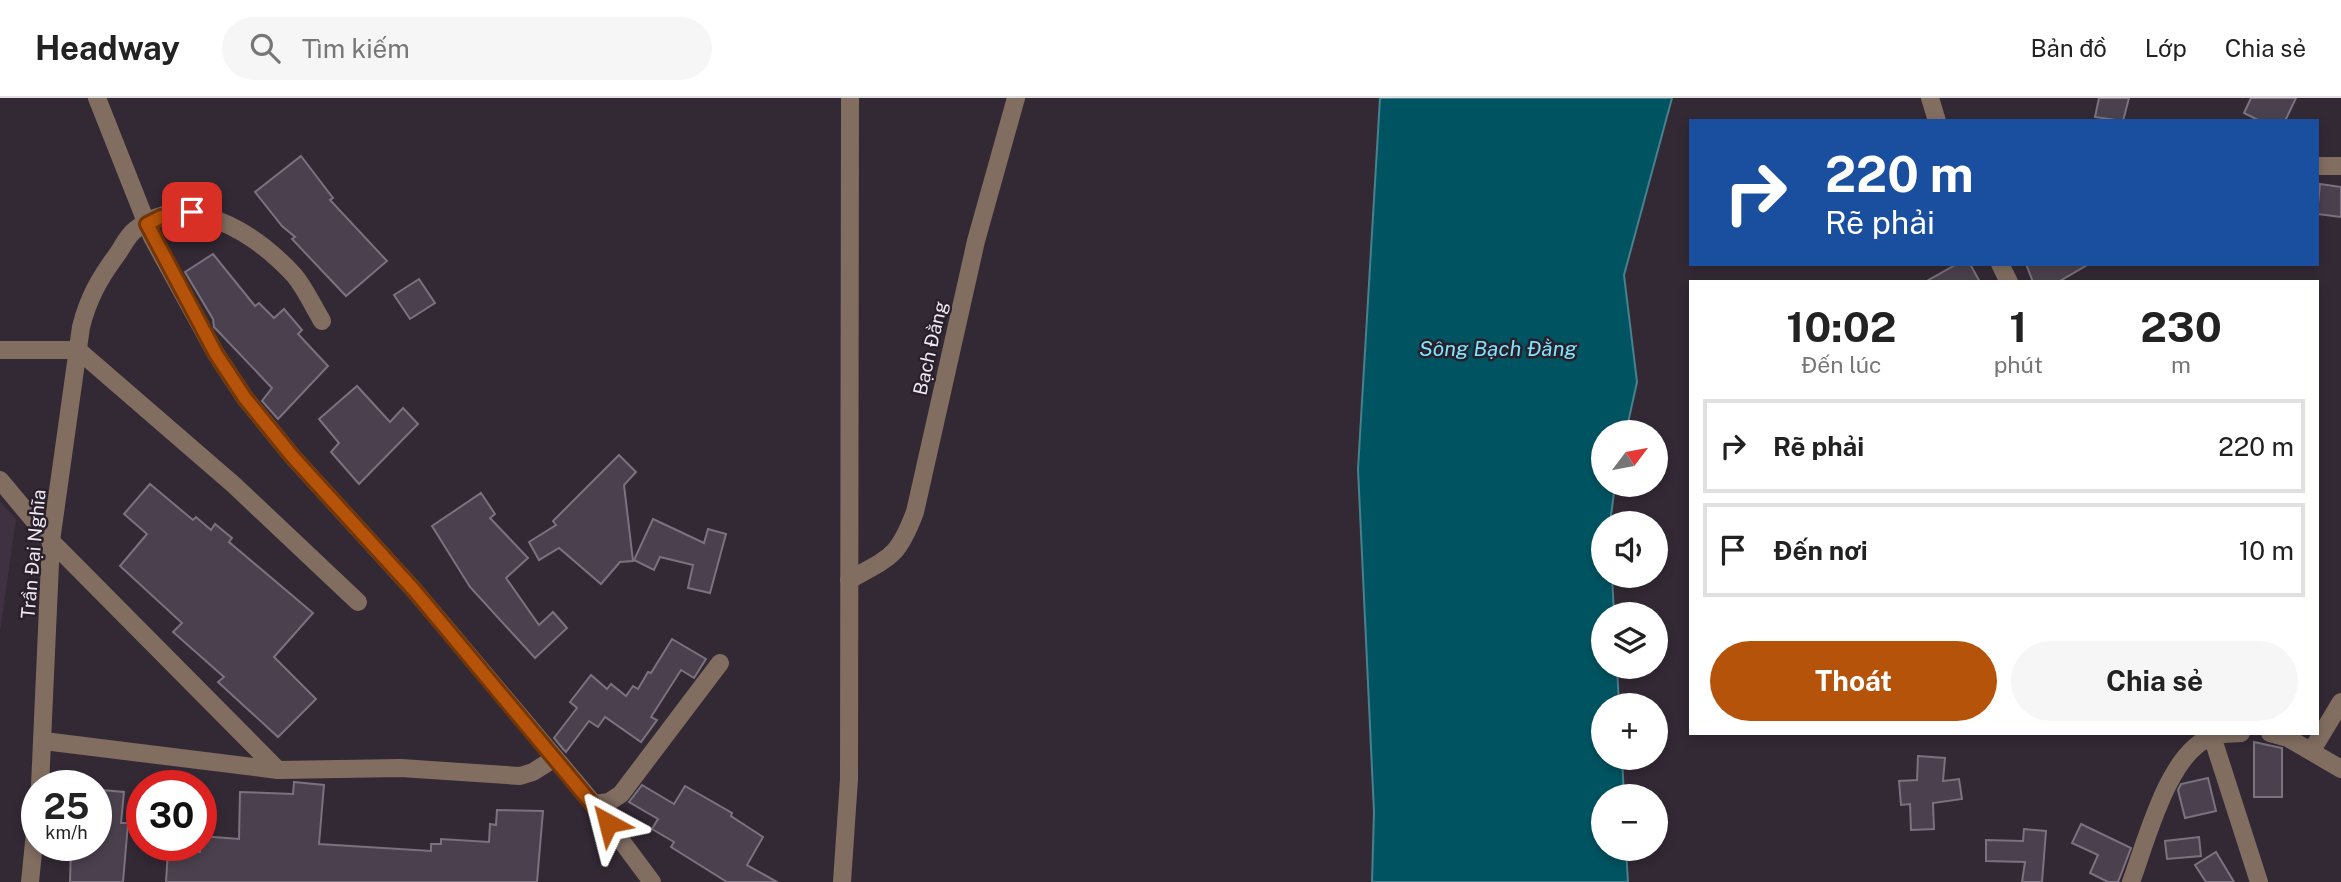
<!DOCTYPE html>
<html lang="vi">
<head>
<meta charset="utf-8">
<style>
	body { margin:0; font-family:"Public Sans",sans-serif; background:#f6f6f6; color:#222; height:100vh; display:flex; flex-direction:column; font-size:26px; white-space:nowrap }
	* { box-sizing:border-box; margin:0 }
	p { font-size:23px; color:#767676 }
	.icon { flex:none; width:38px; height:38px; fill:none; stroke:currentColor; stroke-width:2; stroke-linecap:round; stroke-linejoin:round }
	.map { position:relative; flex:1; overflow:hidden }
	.drawer { position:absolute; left:1689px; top:182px; width:630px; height:455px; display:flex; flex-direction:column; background:#fff; border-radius:0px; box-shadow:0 4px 10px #0003 }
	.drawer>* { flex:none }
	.hud { position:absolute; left:1689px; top:21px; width:630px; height:147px; border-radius:0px; box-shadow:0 4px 10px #0003; background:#1a4fa0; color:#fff; overflow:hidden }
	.needle { width:46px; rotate:58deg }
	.tools { position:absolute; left:1591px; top:322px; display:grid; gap:14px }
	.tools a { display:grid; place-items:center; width:77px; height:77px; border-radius:50%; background:#fff; box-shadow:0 4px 10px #0003; font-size:35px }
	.speed { position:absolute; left:21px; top:672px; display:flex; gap:14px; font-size:35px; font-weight:700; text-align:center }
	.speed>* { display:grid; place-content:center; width:91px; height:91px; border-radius:50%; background:#fff; box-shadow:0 4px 10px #0003; line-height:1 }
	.speed small { font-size:18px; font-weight:400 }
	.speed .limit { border:10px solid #d22; background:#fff; color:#111 }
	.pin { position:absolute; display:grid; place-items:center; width:60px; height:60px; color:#fff; margin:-30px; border-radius:14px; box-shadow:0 4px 10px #0006 }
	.me { position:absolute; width:77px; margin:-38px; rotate:322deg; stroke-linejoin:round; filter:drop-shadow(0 0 5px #0008) }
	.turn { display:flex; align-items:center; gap:24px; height:147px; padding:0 21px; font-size:32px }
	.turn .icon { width:91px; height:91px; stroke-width:2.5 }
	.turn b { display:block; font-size:49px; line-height:60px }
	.eta { display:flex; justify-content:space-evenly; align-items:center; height:119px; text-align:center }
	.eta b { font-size:42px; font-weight:700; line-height:49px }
	.cta { display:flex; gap:14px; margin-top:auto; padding:14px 21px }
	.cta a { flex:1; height:80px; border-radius:42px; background:#b45309; color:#fff; font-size:28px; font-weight:700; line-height:80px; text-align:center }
	.cta a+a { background:#f6f6f6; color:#222 }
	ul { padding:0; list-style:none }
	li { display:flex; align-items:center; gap:21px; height:94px; margin:0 14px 10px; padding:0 7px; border:4px solid #e0e0e0; border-radius:0px }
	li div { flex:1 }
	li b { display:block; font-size:26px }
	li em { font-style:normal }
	header { display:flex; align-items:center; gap:42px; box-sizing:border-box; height:98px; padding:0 35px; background:#fff; border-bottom:2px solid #e0e0e0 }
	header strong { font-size:33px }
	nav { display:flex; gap:38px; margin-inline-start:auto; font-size:24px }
	.search { width:490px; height:63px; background:#f6f6f6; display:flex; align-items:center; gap:18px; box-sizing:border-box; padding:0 24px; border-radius:38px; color:#767676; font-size:26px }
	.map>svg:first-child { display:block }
</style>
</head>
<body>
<header>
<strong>Headway</strong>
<div class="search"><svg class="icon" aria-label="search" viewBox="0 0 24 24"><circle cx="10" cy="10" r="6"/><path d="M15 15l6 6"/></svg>Tìm kiếm</div>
<nav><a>Bản đồ</a><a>Lớp</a><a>Chia sẻ</a></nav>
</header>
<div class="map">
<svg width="2341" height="784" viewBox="0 0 2341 784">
	<rect width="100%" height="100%" fill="#332935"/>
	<path fill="#3f3142" d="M0 404 16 421 0 534Z"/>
	<path fill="#005462" stroke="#48818d" stroke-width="2" d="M1380 0H1672L1624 177 1637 284 1626 334H1603V387H1615L1610 425H1603V478H1612L1614 516H1603V569H1617L1619 607H1603V660H1622L1624 698H1603V751H1626L1628 784H1372L1374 714 1358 371Z"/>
	<g fill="#4b414e" stroke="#7c717e" stroke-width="2">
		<path d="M2099 0H2129L2123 23 2095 19Z"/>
		<path d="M2251 0H2296L2285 23H2260L2244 15Z"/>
		<path d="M301 58 333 100 330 102 387 163 346 198 292 141 295 139 282 128 255 94Z"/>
		<path d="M2320 86 2341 89V119L2317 116Z"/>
		<path d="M213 156 255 208 259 205 274 220 284 211 302 232 298 236 328 268 278 321 262 303 272 290 214 229 213 221 185 174Z"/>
		<path d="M1957 166H1970L1980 184H1925Z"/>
		<path d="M2026 166H2089L2058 184H2033Z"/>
		<path d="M419 181 435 205 410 221 394 197Z"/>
		<path d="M357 288 390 324 403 310 418 326 359 386 331 354 339 345 319 321Z"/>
		<path d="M619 357 636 374 624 387 633 463 620 464 601 486 559 450 539 462 529 444 556 427 553 423Z"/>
		<path d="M150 386 193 422 196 419 211 432 215 426 232 440 229 444 313 515 274 559 316 601 278 639 218 584 224 579 173 534 182 525 120 468 147 436 124 416Z"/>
		<path d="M481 395 495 416 490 420 528 460 506 480 539 527 553 514 567 530 535 560 470 489 432 428Z"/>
		<path d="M653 421 704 445 708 431 726 436 710 495 688 490 693 467 660 459 654 472 634 462Z"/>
		<path d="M672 541 706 561 694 580 681 572 651 619 657 622 641 644 605 619 598 629 589 623 566 654 563 651 554 640 577 610 570 604 591 577 607 591 611 586 626 598 633 588 638 591 648 574 651 575Z"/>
		<path d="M2254 644 2282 650V699H2254Z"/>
		<path d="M1918 658 1945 660 1943 683 1959 681 1962 701 1933 705 1934 731 1911 732 1910 706 1901 707 1899 683 1917 682Z"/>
		<path d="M2208 680 2216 713 2185 720 2178 692 2181 686Z"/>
		<path d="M294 684 324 687 319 746 431 753V746H441V741L489 744 490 726 496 727 497 712 543 713 537 784H166L168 752 200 754 201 738 239 741 240 694 293 696Z"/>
		<path d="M642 687 674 706 685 688 732 715 731 718 763 739 747 767 777 784H727L671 749 674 744 652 731 658 721 629 704Z"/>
		<path d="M102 692 124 694 121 725H128L123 784H70L71 747H96V723H100Z"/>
		<path d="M2081 726 2131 750 2118 784H2108L2090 775 2098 757 2072 745Z"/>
		<path d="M2024 731 2046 733 2042 784H2022L2025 764 1986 763V742L2023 743Z"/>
		<path d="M2199 739 2201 758 2167 761 2165 743Z"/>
		<path d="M2216 754 2234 784H2206L2195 767Z"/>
	</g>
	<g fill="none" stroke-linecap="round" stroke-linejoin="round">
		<g stroke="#826e61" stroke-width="18">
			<path d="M97 0 152 139 216 256 245 300 292 358 414 492 594 706 652 784"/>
			<path d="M1930 0 1937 23"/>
			<path d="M2317 68H2341"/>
			<path d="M2000 166 2009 184"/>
			<path d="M0 252H78L234 387 358 504"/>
			<path d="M0 382 51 443 278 672"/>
			<path d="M849 482C891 459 898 459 915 414L976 143 1016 0"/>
			<path d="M2211 635 2259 784"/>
			<path d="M2270 635 2288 640 2341 671"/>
			<path d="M44 643 278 672 401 670 520 678 533 674 555 660"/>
			<path d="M2312 652 2341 604"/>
			<path d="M40 688 51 443 81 229C88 201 99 181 116 158 122 150 127 138 135 132 187 89 257 137 294 177 305 190 313 208 322 223"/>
			<path d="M594 706 609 704 621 696 720 565"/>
			<path d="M30 784 37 715"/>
			<path d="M842 784 849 681 850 0"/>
			<path d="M2131 784C2146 745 2169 650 2214 638 2222 635 2233 636 2241 635"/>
		</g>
	</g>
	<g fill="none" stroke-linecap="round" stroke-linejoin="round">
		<g stroke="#753606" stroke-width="18">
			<path id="route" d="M192 114 161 119 147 126 216 256 245 300 292 358 414 492 608 725"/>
		</g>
		<use href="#route" stroke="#b45309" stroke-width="12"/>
	</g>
	<g text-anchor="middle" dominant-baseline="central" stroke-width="5" stroke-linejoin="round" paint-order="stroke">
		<g font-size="19" fill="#efe9f1" stroke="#29202b">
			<text transform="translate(930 250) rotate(-77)">Bạch Đằng</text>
			<text transform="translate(33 456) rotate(-85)">Trần Đại Nghĩa</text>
		</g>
		<g font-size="21" font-style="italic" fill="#7de6fe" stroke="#29202b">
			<text x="1498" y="250">Sông Bạch Đằng</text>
		</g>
	</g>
</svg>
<div class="tools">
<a><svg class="needle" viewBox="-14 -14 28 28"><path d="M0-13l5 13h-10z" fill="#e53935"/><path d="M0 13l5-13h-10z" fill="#767676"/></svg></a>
<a><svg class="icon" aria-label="sound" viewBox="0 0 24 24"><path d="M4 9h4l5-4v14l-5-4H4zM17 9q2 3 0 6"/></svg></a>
<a><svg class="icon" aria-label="layers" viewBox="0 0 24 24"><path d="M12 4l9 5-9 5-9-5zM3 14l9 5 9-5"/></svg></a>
<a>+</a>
<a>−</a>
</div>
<div class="speed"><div>25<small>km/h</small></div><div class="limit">30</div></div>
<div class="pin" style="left:192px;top:114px;background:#d93025"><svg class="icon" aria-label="arrive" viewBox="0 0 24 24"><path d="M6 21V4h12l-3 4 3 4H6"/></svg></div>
<svg class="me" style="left:608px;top:725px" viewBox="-20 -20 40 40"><path d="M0-17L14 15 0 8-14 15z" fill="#b45309" stroke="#fff" stroke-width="4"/></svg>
<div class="hud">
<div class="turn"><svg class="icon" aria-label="right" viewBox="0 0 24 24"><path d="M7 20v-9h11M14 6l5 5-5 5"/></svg><div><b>220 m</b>Rẽ phải</div></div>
</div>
<section class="drawer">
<div class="eta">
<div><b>10:02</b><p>Đến lúc</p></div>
<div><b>1</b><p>phút</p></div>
<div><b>230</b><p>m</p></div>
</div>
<ul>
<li><svg class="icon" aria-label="right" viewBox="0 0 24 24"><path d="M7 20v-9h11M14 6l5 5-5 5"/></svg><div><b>Rẽ phải</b></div><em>220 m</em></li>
<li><svg class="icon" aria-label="arrive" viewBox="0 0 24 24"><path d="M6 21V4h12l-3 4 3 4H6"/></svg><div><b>Đến nơi</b></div><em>10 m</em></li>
</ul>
<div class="cta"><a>Thoát</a><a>Chia sẻ</a></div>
</section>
</div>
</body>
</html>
